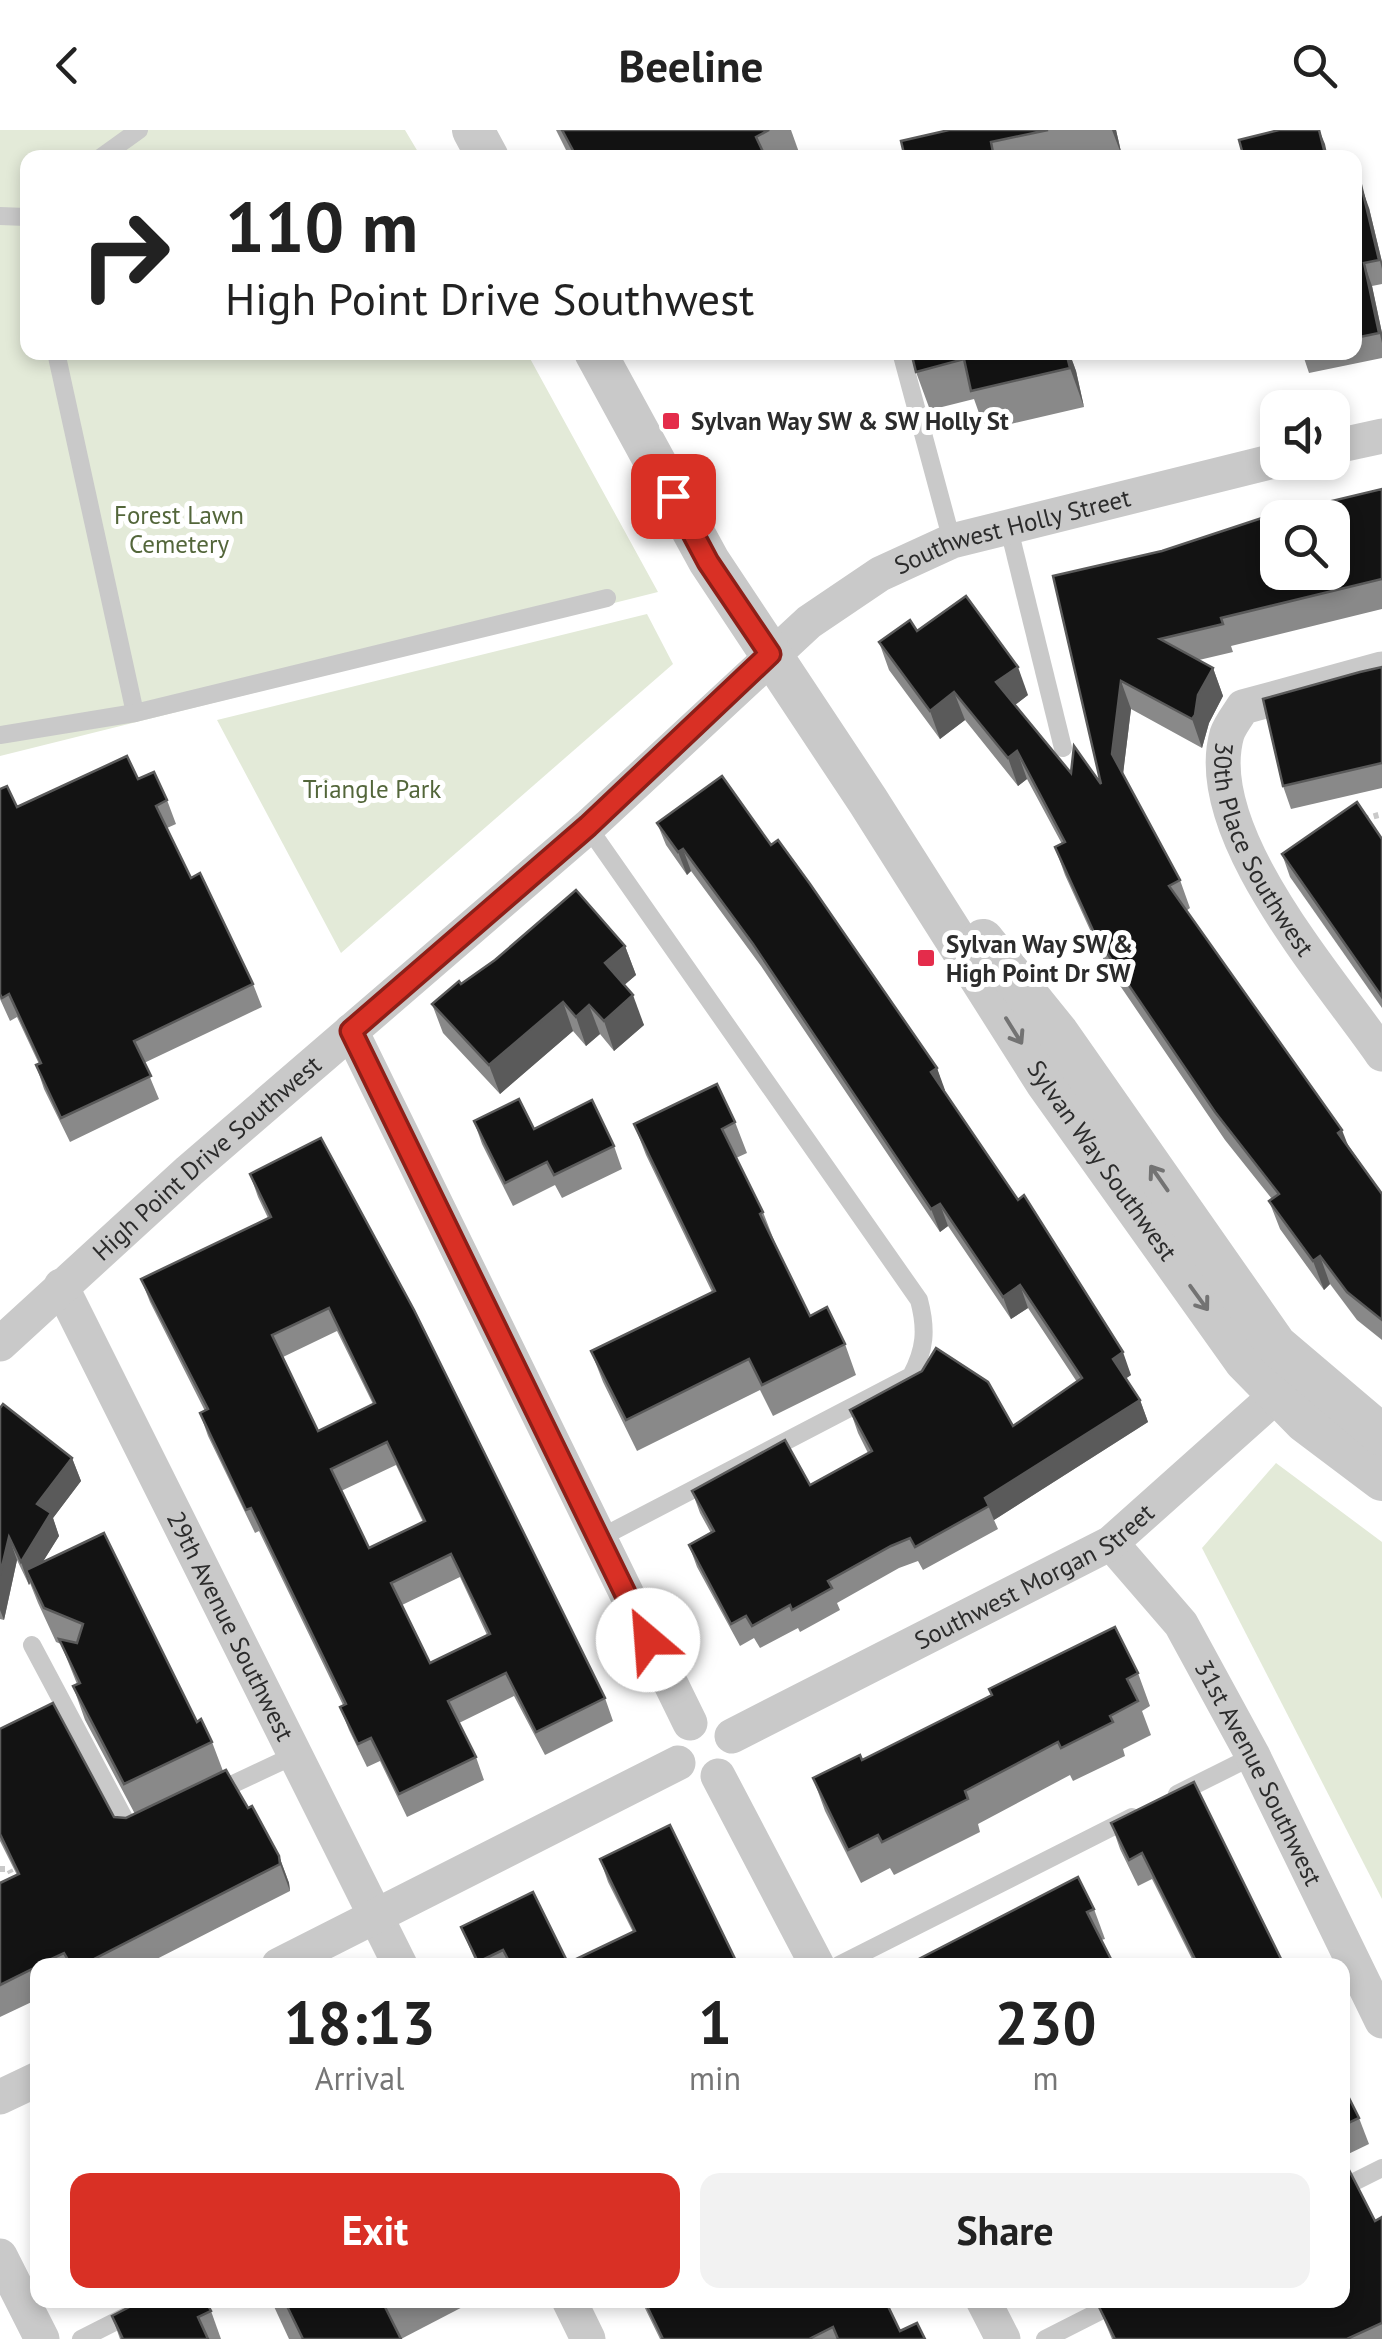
<!DOCTYPE html>
<html lang="en">
<head>
<meta charset="utf-8">
<style>
	body { margin:0; font-family:"PT Sans",sans-serif; background:#f2f2f2; color:#222; height:100vh; display:flex; flex-direction:column; font-size:38px; white-space:nowrap }
	* { box-sizing:border-box; margin:0 }
	p { font-size:32px; color:#767676 }
	.icon { flex:none; width:55px; height:55px; fill:none; stroke:currentColor; stroke-width:2; stroke-linecap:round; stroke-linejoin:round }
	.map { position:relative; flex:1; overflow:hidden }
	.details { position:absolute; left:30px; top:1828px; width:1320px; height:350px; display:flex; flex-direction:column; background:#fff; border-radius:20px; box-shadow:0 5px 15px #0003 }
	.details>* { flex:none }
	.banner { position:absolute; left:20px; top:20px; width:1342px; height:210px; border-radius:20px; box-shadow:0 5px 15px #0003; background:#fff; color:#222; overflow:hidden }
	.buttons { position:absolute; left:1260px; top:260px; display:grid; gap:20px }
	.buttons a { display:grid; place-items:center; width:90px; height:90px; border-radius:20px; background:#fff; box-shadow:0 5px 15px #0003; font-size:50px }
	.pin { position:absolute; display:grid; place-items:center; width:85px; height:85px; color:#fff; margin:-42px; border-radius:20px; box-shadow:0 5px 15px #0006 }
	.me { position:absolute; width:110px; margin:-55px; rotate:333deg; stroke-linejoin:round; filter:drop-shadow(0 0 8px #0008) }
	.turn { display:flex; align-items:center; gap:35px; height:210px; padding:0 40px; font-size:45px }
	.turn .icon { width:130px; height:130px; stroke-width:2.5 }
	.turn b { display:block; font-size:70px; line-height:85px }
	.eta { display:flex; justify-content:space-evenly; align-items:center; height:170px; text-align:center }
	.eta b { font-size:60px; font-weight:600; line-height:70px }
	.action { display:flex; gap:20px; margin-top:auto; padding:20px 40px }
	.action a { flex:1; height:115px; border-radius:20px; background:#d93025; color:#fff; font-size:40px; font-weight:600; line-height:115px; text-align:center }
	.action a+a { background:#f2f2f2; color:#222 }
	header { display:flex; justify-content:space-between; align-items:center; height:130px; padding:0 40px; background:#fff; font-size:45px; font-weight:600 }
	.map>svg:first-child { display:block }
</style>
</head>
<body>
<header><svg class="icon" aria-label="back" viewBox="0 0 24 24"><path d="M15 5l-7 7 7 7"/></svg>Beeline<svg class="icon" aria-label="search" viewBox="0 0 24 24"><circle cx="10" cy="10" r="6"/><path d="M15 15l6 6"/></svg></header>
<div class="map">
<svg width="1382" height="2209" viewBox="0 0 1382 2209">
	<rect width="100%" height="100%" fill="#fff"/>
	<g fill="#e3ead8">
		<path d="M0 0H405L421 27 28 28V222L527 223 658 462 0 626Z"/>
		<path d="M647 484 673 534 341 823 217 590Z"/>
		<path d="M1276 1333 1382 1412V1769L1202 1418Z"/>
	</g>
	<g fill="none" stroke-linecap="round" stroke-linejoin="round">
		<g stroke="#c9c9c9" stroke-width="6" stroke-dasharray="5 5" stroke-linecap="butt">
			<path d="M1364 689 1382 684"/>
			<path d="M0 1739H9L11 1743"/>
		</g>
		<g stroke="#c9c9c9" stroke-width="18">
			<path d="M100 28 139 0"/>
			<path d="M0 86 26 87"/>
			<path d="M56 222 135 583"/>
			<path d="M901 222 952 411"/>
			<path d="M1008 395 1063 618"/>
			<path d="M0 605 135 583 607 468"/>
			<path d="M588 697 919 1170C927 1200 925 1220 911 1246L598 1409"/>
			<path d="M32 1515 132 1703"/>
			<path d="M214 1663 295 1625"/>
			<path d="M1177 1664 1253 1626"/>
			<path d="M839 1835 1132 1687"/>
			<path d="M1342 2058 1382 2038"/>
			<path d="M81 2209 158 2170"/>
			<path d="M1045 2209 1122 2170"/>
		</g>
		<g stroke="#c9c9c9" stroke-width="35">
			<path d="M1332 317 1382 306"/>
			<path id="s1" d="M1382 539 1243 577C1238 585 1230 595 1227 604 1199 702 1329 847 1382 924"/>
			<path d="M351 901 690 1593"/>
			<path id="s2" d="M61 1156 400 1835"/>
			<path id="s3" d="M0 1214 189 1041 588 697 809 492 880 444 952 411 1278 330"/>
			<path id="s4" d="M1111 1413 1181 1494 1253 1626 1382 1891"/>
			<path id="s5" d="M732 1606 1111 1413 1297 1247"/>
			<path d="M718 1646 817 1835"/>
			<path d="M279 1835 678 1633"/>
			<path d="M0 1967 38 1949"/>
			<path d="M0 2126 42 2209"/>
			<path d="M569 2170 588 2209"/>
			<path d="M983 2170 1003 2209"/>
		</g>
		<g stroke="#c9c9c9" stroke-width="42">
			<path d="M473 0 488 28"/>
			<path id="s6" d="M595 222 709 431 868 671 1046 952 1245 1231 1305 1292 1382 1350"/>
			<path d="M983 810 1058 903 1276 1215 1382 1305"/>
		</g>
	</g>
	<g fill="#898989" fill-rule="evenodd">
		<path d="M556 0H791L801 28H570Z"/>
		<path d="M949 0H1116L1122 26 1116 28H905Z"/>
		<path d="M1355 56 1369 78 1382 132V154L1372 156 1382 203V228L1309 243 1302 222H1355Z"/>
		<path d="M911 222H1069L1076 241 1084 277 985 300 974 269 930 280 916 242Z"/>
		<path d="M1382 359V479L1231 516 1233 522 1199 530 1213 538 1223 566 1209 593 1202 618 1131 579 1123 644 1180 750 1190 778 1186 781 1382 1064V1210L1357 1190 1330 1154 1324 1160 1280 1099 1269 1071 1272 1069 1225 1010 1106 835 1065 745 1055 717 1062 714 1027 649 1018 656 965 590 940 609 889 540 879 512 917 501 1028 565 1015 575 1071 643 1101 654 1053 446 1162 421Z"/>
		<path d="M1382 537V658L1291 679 1283 656Z"/>
		<path d="M138 649 167 670 176 694 167 698 191 748 253 854 262 877 144 933 159 969 70 1012 44 959 36 935 39 934 17 887 10 891 0 869V659L17 677Z"/>
		<path d="M657 693 771 715 937 938 944 961 1131 1245 1126 1248 1140 1270 1148 1292 994 1390 998 1399 923 1440 918 1431 899 1438 837 1473 840 1480 800 1502 798 1498 760 1518 754 1508 740 1516 697 1437 689 1415 711 1403 700 1383 692 1361 810 1355 868 1323 858 1303 850 1280 1013 1296 1077 1252 1028 1178 1011 1189 948 1096 940 1102 761 836 691 741 687 745 666 715Z"/>
		<path d="M1382 709V878L1290 747 1282 724Z"/>
		<path d="M625 816 636 845 624 855 644 895 614 921 600 904 586 916 573 901 500 964 443 903 432 874 461 854Z"/>
		<path d="M474 991 534 999 614 1016 622 1039 562 1068 555 1055 513 1076 482 1014Z"/>
		<path d="M735 992 747 1023 736 1028 763 1082 775 1113 810 1186 845 1214 856 1245 773 1286 760 1260 637 1321 603 1252 591 1221 712 1162 646 1025 634 994Z"/>
		<path d="M250 1044 605 1568 613 1591 545 1625 514 1566 459 1593 476 1627 484 1650 407 1687 380 1631 367 1637 349 1600 340 1577 343 1575 259 1401 255 1403 208 1306 200 1283 205 1281 150 1172 141 1149 268 1088 258 1067ZM337 1201 373 1274 318 1301 283 1227ZM396 1335 423 1392 369 1418 341 1361ZM460 1447 487 1505 430 1533 402 1475Z"/>
		<path d="M0 1278 72 1328 81 1351 53 1388 59 1406 43 1431 197 1592 212 1612 223 1641 279 1726 289 1753 290 1761 145 1835H38V1869L0 1887V1753L17 1745 0 1711V1599L114 1687 126 1688 135 1684 85 1590 73 1556 77 1554 61 1514 56 1512 38 1473 30 1453 29 1455 17 1430 4 1490 0 1489Z"/>
		<path d="M1138 1543 1150 1576 1142 1581 1151 1605 1123 1619 1125 1626 1073 1651 1070 1645 978 1694 980 1702 894 1745 890 1738 861 1753 825 1681 813 1648 862 1630Z"/>
		<path d="M1111 1693 1284 1835H1195L1152 1749 1138 1756 1120 1719Z"/>
		<path d="M600 1729 738 1835H477L461 1797 568 1833 633 1802 608 1752Z"/>
		<path d="M1094 1779 1105 1809 1101 1810 907 1835Z"/>
		<path d="M1342 1954 1359 1988 1369 2014 1342 2027Z"/>
		<path d="M1342 2031 1346 2039 1375 2091 1382 2087V2209H1112L1096 2171 1342 2170Z"/>
		<path d="M271 2170H476L401 2209H289Z"/>
		<path d="M641 2170H885L900 2201 925 2209H660Z"/>
		<path d="M211 2181 221 2209H120L112 2186Z"/>
	</g>
	<g fill="#5a5a5a">
		<path d="M1112 0H1116L1122 26Z"/>
		<path d="M1319 0 1325 14 1328 28H1326Z"/>
		<path d="M1361 55 1369 78 1382 132V139Z"/>
		<path d="M1364 133 1372 156 1382 203V213Z"/>
		<path d="M1066 222H1069L1076 241 1084 277 1070 238Z"/>
		<path d="M1018 537 1028 565 1007 581 996 552Z"/>
		<path d="M1213 538 1223 566 1209 593 1202 618 1192 589 1198 565Z"/>
		<path d="M1121 551 1131 579 1122 652 1112 624Z"/>
		<path d="M954 562 965 590 940 609 930 581Z"/>
		<path d="M1017 621 1027 649 1018 656 1008 628Z"/>
		<path d="M683 719 691 741 687 745 678 722Z"/>
		<path d="M625 816 636 845 615 863 605 833Z"/>
		<path d="M633 865 644 895 614 921 604 891Z"/>
		<path d="M563 872 573 901 500 964 489 935Z"/>
		<path d="M589 875 600 904 586 916 576 887Z"/>
		<path d="M937 938 945 960 939 964 931 942Z"/>
		<path d="M1342 1000 1353 1028 1338 1003Z"/>
		<path d="M940 1074 948 1096 940 1102 931 1079Z"/>
		<path d="M1320 1126 1330 1154 1324 1160 1313 1131Z"/>
		<path d="M1020 1155 1028 1178 1011 1189 1003 1167Z"/>
		<path d="M1123 1222 1131 1245 1121 1252 1113 1229Z"/>
		<path d="M1140 1270 1148 1292 994 1390 985 1368Z"/>
		<path d="M72 1328 81 1351 53 1388 59 1406 31 1451 26 1440 30 1453 29 1455 21 1432 37 1374Z"/>
		<path d="M9 1407 17 1430 4 1490 0 1480V1445Z"/>
		<path d="M279 1726 289 1753 290 1761 280 1734Z"/>
	</g>
	<g fill="#131313" stroke="#5a5a5a" stroke-width="2.5" fill-rule="evenodd">
		<path d="M562 0H769L756 7 764 24 756 28H577Z"/>
		<path d="M949 0H1048L991 12 994 28H905L901 11Z"/>
		<path d="M1279 0H1319L1326 28H1244L1239 10Z"/>
		<path d="M1361 55 1379 130 1364 133 1379 203 1355 208V56Z"/>
		<path d="M911 222H1066L1070 238 971 261 964 229 916 242Z"/>
		<path d="M1382 359V449L1221 488 1223 494 1160 509 1213 538 1198 565 1195 585 1192 589 1121 551 1112 624 1180 750 1169 756 1342 1000 1338 1003 1382 1064V1190L1347 1162 1320 1126 1313 1131 1269 1071 1279 1064 1215 982 1096 807 1055 717 1065 712 1017 621 1008 628 954 562 930 581 879 512 910 490 917 501 966 466 1018 537 996 552 1071 643 1074 616 1101 654 1053 446 1162 421 1265 387ZM1278 388H1332V442H1278Z"/>
		<path d="M1382 537V633L1283 656 1263 569 1360 542Z"/>
		<path d="M127 626 138 649 154 642 167 670 156 676 191 748 200 743 253 854 134 911 151 946 61 988 36 935 41 933 9 864 2 868 0 864V659L7 656 17 677Z"/>
		<path d="M722 646 771 715 778 710 810 754 937 938 931 942 1018 1070 1024 1065 1123 1222 1113 1229 1140 1270 985 1368 989 1376 915 1417 910 1408 891 1416 828 1451 832 1458 792 1480 790 1475 752 1496 746 1486 731 1494 689 1415 714 1401 692 1361 785 1310 810 1355 872 1321 850 1280 922 1241 936 1218 988 1252 1013 1296 1082 1248 1020 1155 1003 1167 940 1074 931 1079 753 814 683 719 678 722 657 693Z"/>
		<path d="M1357 672 1382 709V867L1282 724Z"/>
		<path d="M576 760 625 816 605 833 633 865 604 891 589 875 576 887 563 872 489 935 432 874 459 851 461 854 495 830Z"/>
		<path d="M717 954 735 992 722 999 763 1082 760 1084 810 1186 827 1177 845 1214 762 1255 749 1229 626 1290 591 1221 715 1161 634 994Z"/>
		<path d="M519 969 534 999 592 970 614 1016 554 1045 547 1032 505 1053 474 991Z"/>
		<path d="M321 1008 414 1180 605 1568 536 1602 506 1543 448 1571 476 1627 399 1664 371 1608 358 1614 340 1577 346 1574 251 1378 246 1380 229 1344 200 1283 208 1279 141 1149 271 1087 250 1044ZM329 1178 375 1273 318 1301 272 1205ZM387 1312 425 1391 369 1418 331 1339ZM451 1424 490 1504 430 1533 391 1453Z"/>
		<path d="M3 1274 72 1328 37 1374 51 1383 21 1432 9 1407 0 1445V1278Z"/>
		<path d="M104 1403 197 1592 201 1589 212 1612 124 1654 73 1556 80 1553 59 1509 77 1513 83 1494 44 1478 26 1440Z"/>
		<path d="M1115 1497 1138 1543 1127 1549 1138 1571 1110 1586 1113 1592 1061 1618 1058 1612 965 1661 968 1669 882 1712 878 1705 848 1720 813 1648 860 1625 862 1630 992 1565 989 1559Z"/>
		<path d="M53 1573 114 1687 126 1688 226 1640 248 1678 252 1676 279 1726 280 1734 88 1832 80 1835H71L64 1823 38 1835V1836L0 1855V1753L19 1744 0 1704V1599Z"/>
		<path d="M1194 1652 1284 1835H1198L1142 1723 1129 1730 1111 1693Z"/>
		<path d="M670 1695 738 1835H511L503 1820 478 1832 461 1797 533 1762 568 1833 635 1801 600 1729Z"/>
		<path d="M1078 1747 1094 1779 1087 1782 1114 1835H907Z"/>
		<path d="M1342 1954 1359 1988 1342 1996Z"/>
		<path d="M1348 2038 1375 2091 1382 2087V2193L1347 2209H1115L1096 2171 1099 2170H1216V2172L1220 2170H1342V2040Z"/>
		<path d="M143 2170H205L211 2181 198 2187 208 2209H123L112 2186Z"/>
		<path d="M275 2170H388L383 2173 401 2209H303L285 2172 278 2176Z"/>
		<path d="M644 2170H885L900 2201 917 2193 925 2209H838L833 2197 809 2209H663Z"/>
	</g>
	<defs><path id="oneway-shaft" d="M-6 0H5M1.5-3L5.5 0L1.5 3" fill="none" stroke-width="1.6" stroke-linecap="round" stroke-linejoin="round" transform="scale(2.5)"/></defs>
	<g stroke="#737373">
		<use href="#oneway-shaft" transform="translate(1014 901) rotate(58)"/>
		<use href="#oneway-shaft" transform="translate(1159 1048) rotate(-125)"/>
		<use href="#oneway-shaft" transform="translate(1199 1168) rotate(54)"/>
	</g>
	<g fill="none" stroke-linecap="round" stroke-linejoin="round">
		<g stroke="#8d1f18" stroke-width="25">
			<path id="route" d="M648 1510 351 901 588 696 770 524 708 432 673 366"/>
		</g>
		<use href="#route" stroke="#d93025" stroke-width="18"/>
	</g>
	<g fill="#e42c4b" stroke="#fff" stroke-width="4">
		<rect x="661" y="281" width="20" height="20" rx="5"/>
		<rect x="916" y="818" width="20" height="20" rx="5"/>
	</g>
	<g text-anchor="middle" dominant-baseline="central" stroke-width="10" stroke-linejoin="round" paint-order="stroke">
		<g font-size="25" font-weight="bold" fill="#2c2c2c" stroke="#fff" text-anchor="start">
			<text x="691" y="291">Sylvan Way SW &amp; SW Holly St</text>
			<text x="946" y="814">Sylvan Way SW &amp;<tspan x="946" dy="29">High Point Dr SW</tspan></text>
		</g>
		<g font-size="25" fill="#53663a" stroke="#fff">
			<text x="179" y="385">Forest Lawn<tspan x="179" dy="29">Cemetery</tspan></text>
			<text x="372" y="659">Triangle Park</text>
		</g>
		<g font-size="25" fill="#2c2c2c" stroke="#fff">
			<text stroke="none"><textPath href="#s3" startOffset="1310">Southwest Holly Street</textPath></text>
			<text stroke="none"><textPath href="#s1" startOffset="300">30th Place Southwest</textPath></text>
			<text stroke="none"><textPath href="#s3" startOffset="278">High Point Drive Southwest</textPath></text>
			<text stroke="none"><textPath href="#s6" startOffset="955">Sylvan Way Southwest</textPath></text>
			<text stroke="none"><textPath href="#s5" startOffset="342">Southwest Morgan Street</textPath></text>
			<text stroke="none"><textPath href="#s2" startOffset="380">29th Avenue Southwest</textPath></text>
			<text stroke="none"><textPath href="#s4" startOffset="275">31st Avenue Southwest</textPath></text>
		</g>
	</g>
</svg>
<div class="buttons">
<a><svg class="icon" aria-label="sound" viewBox="0 0 24 24"><path d="M4 9h4l5-4v14l-5-4H4zM17 9q2 3 0 6"/></svg></a>
<a><svg class="icon" aria-label="search" viewBox="0 0 24 24"><circle cx="10" cy="10" r="6"/><path d="M15 15l6 6"/></svg></a>
</div>
<div class="pin" style="left:673px;top:366px;background:#d93025"><svg class="icon" aria-label="arrive" viewBox="0 0 24 24"><path d="M6 21V4h12l-3 4 3 4H6"/></svg></div>
<svg class="me" style="left:648px;top:1510px" viewBox="-20 -20 40 40"><circle r="19" fill="#fff"/><path d="M0-13L10 11 0 6-10 11z" fill="#d93025"/></svg>
<div class="banner">
<div class="turn"><svg class="icon" aria-label="right" viewBox="0 0 24 24"><path d="M7 20v-9h11M14 6l5 5-5 5"/></svg><div><b>110 m</b>High Point Drive Southwest</div></div>
</div>
<section class="details">
<div class="eta">
<div><b>18:13</b><p>Arrival</p></div>
<div><b>1</b><p>min</p></div>
<div><b>230</b><p>m</p></div>
</div>
<div class="action"><a>Exit</a><a>Share</a></div>
</section>
</div>
</body>
</html>
